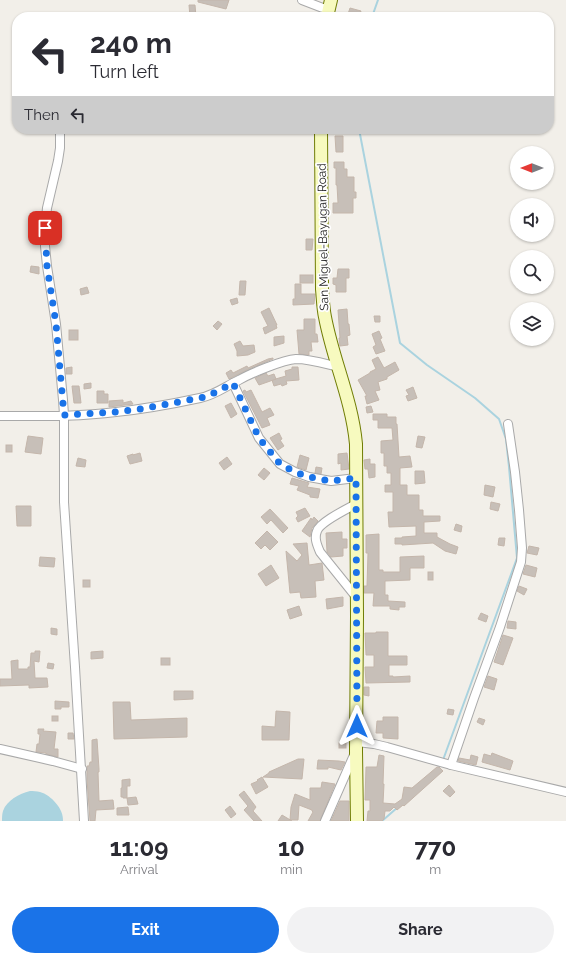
<!DOCTYPE html>
<html lang="en">
<head>
<meta charset="utf-8">
<style>
	body { margin:0; font-family:Raleway,sans-serif; background:#f2f2f3; color:#2b2b33; height:100vh; display:flex; flex-direction:column; font-size:15px; white-space:nowrap }
	* { box-sizing:border-box; margin:0 }
	p { font-size:13px; color:#7c7c81 }
	.icon { flex:none; width:22px; height:22px; fill:none; stroke:currentColor; stroke-width:2; stroke-linecap:round; stroke-linejoin:round }
	.map { position:relative; height:821px; overflow:hidden }
	.panel { display:flex; flex-direction:column; background:#fff; flex:1 }
	.panel>* { flex:none }
	.guide { position:absolute; left:12px; top:12px; width:542px; height:122px; border-radius:16px; box-shadow:0 1px 3px #0004; background:#fff; color:#2b2b33; overflow:hidden }
	.needle { width:26px; rotate:270deg }
	.controls { position:absolute; left:510px; top:146px; display:grid; gap:8px }
	.controls a { display:grid; place-items:center; width:44px; height:44px; border-radius:50%; background:#fff; box-shadow:0 1px 3px #0004; font-size:20px }
	.pin { position:absolute; display:grid; place-items:center; width:34px; height:34px; color:#fff; margin:-17px; border-radius:8px; box-shadow:0 2px 6px #0006 }
	.me { position:absolute; width:44px; margin:-22px; rotate:0deg; stroke-linejoin:round; filter:drop-shadow(0 0 3px #0008) }
	.turn { display:flex; align-items:center; gap:14px; height:84px; padding:0 12px; font-size:18px }
	.turn .icon { width:52px; height:52px; stroke-width:2.5 }
	.turn b { display:block; font-size:28px; line-height:34px }
	.then { display:flex; align-items:center; height:38px; padding:0 12px; background:#0003; gap:8px; font-size:15px }
	.eta { display:flex; justify-content:space-evenly; align-items:center; height:68px; text-align:center }
	.eta b { font-size:24px; font-weight:700; line-height:28px }
	.button { display:flex; gap:8px; margin-top:auto; padding:8px 12px }
	.button a { flex:1; height:46px; border-radius:24px; background:#1a73e8; color:#fff; font-size:16px; font-weight:700; line-height:46px; text-align:center }
	.button a+a { background:#f2f2f3; color:#2b2b33 }
	.map>svg:first-child { display:block }
</style>
</head>
<body>
<div class="map">
<svg width="566" height="821" viewBox="0 0 566 821">
	<rect width="100%" height="100%" fill="#f2efe9"/>
	<path fill="#aad3df" d="M30 791C33 791 37 791 40 792 51 795 64 809 63 821H2C2 818 2 814 3 811 7 800 19 794 30 791Z"/>
	<g fill="none" stroke-linecap="round" stroke-linejoin="round">
		<g stroke="#aad3df" stroke-width="2">
			<path d="M372 17 378 0"/>
			<path d="M359 129 400 343 427 365 475 398 499 419 506 439 509 467 517 558 443 760"/>
			<path d="M382 821 398 807"/>
		</g>
	</g>
	<g fill="#c7bfb8" stroke="#c4b6ab">
		<path d="M198 0H229L226 9 198 2Z"/>
		<path d="M189 5H195L196 17H190Z"/>
		<path d="M350 8 361 11 359 17H347Z"/>
		<path d="M335 136H343V152H336Z"/>
		<path d="M334 162H344V169H347V177H354V192H356V198H353V213H333V203H338L337 185H336V168H334Z"/>
		<path d="M306 239H313L312 250H306Z"/>
		<path d="M31 266 39 267V274L30 272Z"/>
		<path d="M338 269H349V278H346V292H336V285L333 284V278H337Z"/>
		<rect x="300" y="275" width="13" height="8"/>
		<path d="M240 281H246L245 295H239Z"/>
		<path d="M295 284H301V294H315L314 304 293 305V299H295Z"/>
		<path d="M87 287 89 293 81 295 80 289Z"/>
		<path d="M237 298 238 303 232 305 230 300Z"/>
		<path d="M269 308 277 325H276L277 328 265 334 263 328 268 326 261 312Z"/>
		<path d="M347 309 348 324H349L350 335 347 336 348 345 340 346 339 338H340L338 310Z"/>
		<path d="M374 316H380V322H375Z"/>
		<path d="M304 319H315V334H317L318 342H311L312 351H309V355L299 354 297 330H304Z"/>
		<path d="M218 321 222 324 217 330 213 326Z"/>
		<rect x="69" y="330" width="9" height="10"/>
		<path d="M379 331 382 338 380 339 385 351 376 354 373 347 376 345 372 334Z"/>
		<path d="M284 336V343L274 346V337Z"/>
		<path d="M240 341 243 346 254 345 255 352 248 355 237 356V351L234 344Z"/>
		<path d="M378 357 384 368 395 362 399 370 387 377V379L378 382 380 390 375 391 379 400 367 404 365 396H367L358 380 370 373V372L376 369 372 360Z"/>
		<path d="M273 358V359L249 369 229 379 226 373 231 370 233 373 247 366 248 368 268 359Z"/>
		<path d="M72 367V374H66V368Z"/>
		<path d="M292 367H298L299 380 286 381 287 384 282 386 281 384 274 386 272 380 286 376 285 371 292 369Z"/>
		<path d="M266 373 268 376 274 374 276 379 259 385 255 378Z"/>
		<path d="M91 383V388L84 389V384Z"/>
		<path d="M72 386H79L81 403H74Z"/>
		<path d="M413 387 417 398 408 401 406 396 409 395 406 390Z"/>
		<path d="M245 390 246 392 251 390 262 412 270 408 274 415 267 418 270 425 262 428 243 391Z"/>
		<path d="M97 391H104V394H108V403H97Z"/>
		<path d="M123 400V403L131 401 133 404 109 407V401Z"/>
		<path d="M231 403 237 414 231 418 225 406Z"/>
		<path d="M371 406 373 412 367 413 366 407Z"/>
		<path d="M373 414H387V417H396V424H397L399 457 410 456 412 467 400 468V485H407V495H419V510H423V516H440V521L424 522V533H437V537L450 544 458 547 456 554 445 551 433 543 402 545V544H395V538H402V537L416 536V526L389 527 388 512H393V492H385V485H391V473H387V466H384V453H381V441L393 440 392 428H378V420H373Z"/>
		<path d="M279 433 282 439 280 440 284 446 278 450 270 438Z"/>
		<path d="M28 436 43 438 41 454 25 452Z"/>
		<path d="M418 436 425 437 422 448 416 447Z"/>
		<rect x="6" y="445" width="6" height="7"/>
		<path d="M140 453 142 461 130 464 127 456 133 454V455Z"/>
		<path d="M347 453 349 469 341 470V463L338 464V454Z"/>
		<path d="M300 455 309 458 306 470 297 467Z"/>
		<path d="M227 457 232 464 224 470 219 463Z"/>
		<path d="M78 458 86 460 85 467 76 466Z"/>
		<path d="M370 459V464H375V477L369 478 368 469H365L364 460Z"/>
		<path d="M316 467 322 468 321 474 315 473Z"/>
		<path d="M264 468 270 473 264 480 258 475Z"/>
		<path d="M415 471H424L425 483 415 484Z"/>
		<path d="M292 478 309 483 307 487 320 489 318 498 310 497V495L297 490 299 486 290 484Z"/>
		<path d="M485 485 495 487 493 497 484 495Z"/>
		<path d="M491 502 500 504 498 511 490 509Z"/>
		<path d="M16 506H31V526H17Z"/>
		<path d="M305 508 310 516 298 522 296 518 298 516 296 512Z"/>
		<path d="M270 509 288 528 283 533 271 520 267 524 261 517Z"/>
		<path d="M314 517 318 521 312 528 310 537 302 531 311 518 312 520Z"/>
		<path d="M456 524 462 526 461 532 454 530Z"/>
		<path d="M267 531 278 542 270 550 265 545 261 549 255 543Z"/>
		<path d="M342 532V539H347V548H343V556L331 557 327 552 326 533Z"/>
		<path d="M379 534V570H383V572H400V557L424 556V568H410V580L385 581V595H388V601L405 602V607H399V610L390 609V606H373L374 593H364V586H367L368 553H366V535Z"/>
		<path d="M499 538H505L504 546 498 545Z"/>
		<path d="M307 543 309 565 322 563 324 580 315 581 316 597 301 598 300 592 290 593 286 551 297 561 302 555 293 544Z"/>
		<path d="M529 546 539 548 537 555 527 553Z"/>
		<path d="M40 557 55 558 54 567 39 566Z"/>
		<path d="M271 565 279 578 266 586 258 574Z"/>
		<path d="M526 565 537 568 535 577 523 574Z"/>
		<rect x="428" y="572" width="5" height="8"/>
		<rect x="83" y="580" width="7" height="7"/>
		<path d="M519 586 527 589 524 595 517 591Z"/>
		<path d="M343 597V606L327 609 326 599Z"/>
		<path d="M299 606 302 615 290 619 287 610Z"/>
		<path d="M481 613 488 616 486 622 478 619Z"/>
		<path d="M508 621 516 622V629L507 628Z"/>
		<path d="M51 628 57 629V635L51 634Z"/>
		<path d="M376 632H388V656H407V665H389V676H393V677L410 676V682L366 683 365 667H374V655H366L365 633H376Z"/>
		<path d="M503 635 513 638 503 665 494 662Z"/>
		<path d="M35 651H40L39 662 34 661 35 678H47L48 687 29 688V685L0 686V679H12L11 661 18 660V669H28V667H30L31 653H35Z"/>
		<path d="M103 651V658L91 659V652Z"/>
		<rect x="161" y="658" width="9" height="7"/>
		<path d="M48 663 54 664 53 669 47 668Z"/>
		<path d="M488 676 497 679 494 690 484 687Z"/>
		<path d="M364 687H369V696L364 695Z"/>
		<path d="M174 691H193V699L174 700Z"/>
		<path d="M55 701 69 702V707H61V709H55Z"/>
		<path d="M113 702H130L131 720 187 718V737L114 739Z"/>
		<path d="M448 709 454 710 453 715 447 714Z"/>
		<path d="M276 711 290 712 289 740H262V726L275 727Z"/>
		<rect x="52" y="716" width="6" height="5"/>
		<path d="M383 717H398V739L383 738V733H376L377 721H383Z"/>
		<path d="M479 718 485 720 483 725 477 722Z"/>
		<path d="M38 729H44L43 731 56 732 54 749H58V757L46 754V753L36 752 37 744H39L40 734H38Z"/>
		<path d="M68 733H73L74 739H68Z"/>
		<path d="M97 739 99 769V772H98L99 801 113 800 114 809 96 810 95 821H90L87 779V766H89L90 762H92V740Z"/>
		<rect x="339" y="743" width="7" height="5"/>
		<path d="M492 753 513 761 510 770 482 762 484 754 491 756Z"/>
		<path d="M379 755 384 756 383 784H384L383 803 395 804 402 799 404 787 412 788 437 767H439L443 771 404 806 403 805 397 810 394 807 390 811H385L384 819 382 821H367L368 811H370V800H365L366 767H377Z"/>
		<path d="M471 755 478 757 476 765 458 761 459 758 470 760Z"/>
		<path d="M298 759H304L302 779 263 777 269 773V772Z"/>
		<path d="M318 760 339 761 345 762 341 770 328 767V769H317Z"/>
		<path d="M262 777 268 787 256 794 251 784 258 781 257 780Z"/>
		<path d="M130 779V786H127V798H123V797H121V788H122V780Z"/>
		<path d="M322 782 335 784 320 821H308L313 812 312 811V810L299 805 298 820H290L291 807 295 794 310 800V788H321Z"/>
		<path d="M449 785 455 792 450 797 443 791Z"/>
		<path d="M244 791 256 807 253 811 262 821H254L244 810 248 806 239 795Z"/>
		<path d="M136 797 138 804 128 805 127 798Z"/>
		<path d="M340 801H349V821H331Z"/>
		<path d="M230 806 236 814 231 818 225 810Z"/>
		<path d="M128 807 129 815H117V808Z"/>
		<path d="M282 815 292 821H278Z"/>
	</g>
	<g fill="none" stroke-linecap="round" stroke-linejoin="round">
		<g stroke="#a9a9a9" stroke-width="10">
			<g id="street">
				<path d="M302 0 328 10"/>
				<path d="M60 129V148L58 161 47 208 45 228V246L47 266 56 324 63 400 64 415V502L75 667 84 821"/>
				<path d="M233 383 259 438 280 464 295 472 309 477 331 481 356 478"/>
				<path d="M0 416C38 416 78 417 116 412 144 409 172 404 200 398 215 395 226 386 239 380 251 373 283 360 296 359 310 359 326 364 339 367"/>
				<path d="M356 504C347 509 320 522 317 531 314 538 317 545 320 552L357 598"/>
				<path d="M357 742 374 744 387 747 451 765 566 792"/>
				<path d="M0 749 53 761 82 769"/>
				<path d="M451 765 474 698 500 627 521 562 522 548 519 510 515 472 508 424"/>
				<path d="M325 821 354 755"/>
			</g>
		</g>
		<g stroke="#707d05" stroke-width="14">
			<g id="secondary">
				<path d="M327 17 331 0"/>
				<path d="M321 129 322 289C323 299 323 308 325 317 333 360 352 400 356 444L357 616 356 751 357 821"/>
			</g>
		</g>
		<use href="#street" stroke="#fff" stroke-width="8"/>
		<use href="#secondary" stroke="#f7fabf" stroke-width="12"/>
	</g>
	<g fill="none" stroke-linecap="round" stroke-linejoin="round">
		<path stroke="#1a73e8" stroke-width="7" stroke-dasharray="0 12.6" d="M45 228 47 266 56 324 64 415 115 412 140 409 200 398 208 396 233 383 259 438 280 464 295 472 309 477 331 481 356 478 357 726"/>
	</g>
	<g text-anchor="middle" dominant-baseline="central" stroke-width="3.5" stroke-linejoin="round" paint-order="stroke">
		<g font-size="12" fill="#222" stroke="#fff">
			<text transform="translate(323 237) rotate(-91)">San Miguel-Bayugan Road</text>
		</g>
	</g>
</svg>
<div class="controls">
<a><svg class="needle" viewBox="-14 -14 28 28"><path d="M0-13l5 13h-10z" fill="#e53935"/><path d="M0 13l5-13h-10z" fill="#7c7c81"/></svg></a>
<a><svg class="icon" aria-label="sound" viewBox="0 0 24 24"><path d="M4 9h4l5-4v14l-5-4H4zM17 9q2 3 0 6"/></svg></a>
<a><svg class="icon" aria-label="search" viewBox="0 0 24 24"><circle cx="10" cy="10" r="6"/><path d="M15 15l6 6"/></svg></a>
<a><svg class="icon" aria-label="layers" viewBox="0 0 24 24"><path d="M12 4l9 5-9 5-9-5zM3 14l9 5 9-5"/></svg></a>
</div>
<div class="pin" style="left:45px;top:228px;background:#d93025"><svg class="icon" aria-label="arrive" viewBox="0 0 24 24"><path d="M6 21V4h12l-3 4 3 4H6"/></svg></div>
<svg class="me" style="left:357px;top:726px" viewBox="-20 -20 40 40"><path d="M0-17L14 15 0 8-14 15z" fill="#1a73e8" stroke="#fff" stroke-width="4"/></svg>
<div class="guide">
<div class="turn"><svg class="icon" aria-label="left" viewBox="0 0 24 24"><path d="M17 20v-9H6M10 6l-5 5 5 5"/></svg><div><b>240 m</b>Turn left</div></div>
<div class="then">Then<svg class="icon" aria-label="left" viewBox="0 0 24 24"><path d="M17 20v-9H6M10 6l-5 5 5 5"/></svg></div>
</div>
</div>
<section class="panel">
<div class="eta">
<div><b>11:09</b><p>Arrival</p></div>
<div><b>10</b><p>min</p></div>
<div><b>770</b><p>m</p></div>
</div>
<div class="button"><a>Exit</a><a>Share</a></div>
</section>
</body>
</html>
